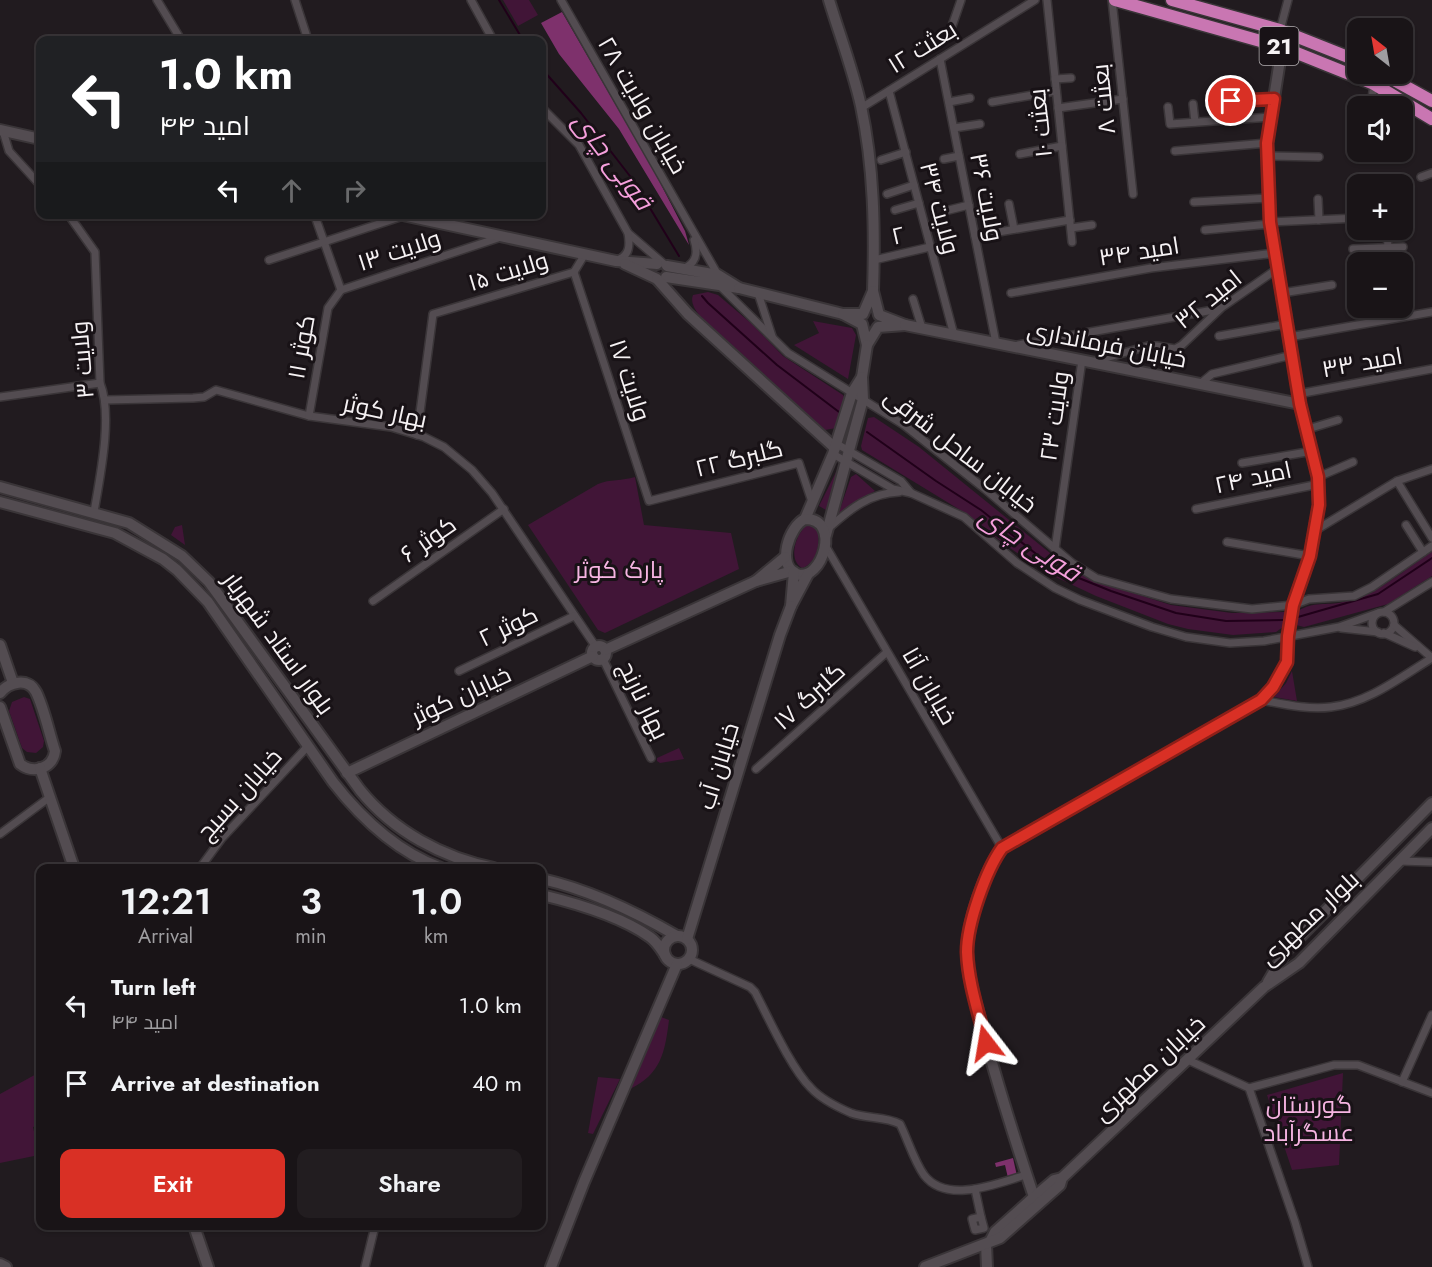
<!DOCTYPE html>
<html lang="en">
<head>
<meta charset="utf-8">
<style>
	body { margin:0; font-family:Jost,Cairo,sans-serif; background:#221d20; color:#f1f3f6; height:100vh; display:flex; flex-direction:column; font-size:22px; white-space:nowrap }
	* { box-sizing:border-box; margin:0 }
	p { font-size:20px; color:#9f9ea1 }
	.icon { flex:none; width:33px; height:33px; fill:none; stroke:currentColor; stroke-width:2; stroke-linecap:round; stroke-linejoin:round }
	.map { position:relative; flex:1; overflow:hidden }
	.panel { position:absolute; left:36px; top:864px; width:510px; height:366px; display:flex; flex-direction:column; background:#191417; border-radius:12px; box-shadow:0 2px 4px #0004,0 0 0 2px #373336 }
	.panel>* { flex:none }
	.top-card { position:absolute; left:36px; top:36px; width:510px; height:183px; border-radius:12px; box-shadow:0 2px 4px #0004,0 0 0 2px #373336; background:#202124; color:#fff; overflow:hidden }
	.needle { width:39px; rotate:329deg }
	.tools { position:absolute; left:1347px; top:18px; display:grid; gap:12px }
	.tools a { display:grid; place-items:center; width:66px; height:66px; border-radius:12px; background:#191417; box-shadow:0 2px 4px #0004,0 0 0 2px #373336; font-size:30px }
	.pin { position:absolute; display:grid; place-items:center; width:51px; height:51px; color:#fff; margin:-26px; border:3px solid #fff; border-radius:50%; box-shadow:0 2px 6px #0007 }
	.me { position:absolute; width:66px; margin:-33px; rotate:346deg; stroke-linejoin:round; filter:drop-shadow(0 0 4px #0008) }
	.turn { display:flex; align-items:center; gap:21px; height:126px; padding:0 24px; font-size:27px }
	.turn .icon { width:78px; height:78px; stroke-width:2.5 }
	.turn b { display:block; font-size:42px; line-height:51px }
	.lanes { display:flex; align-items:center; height:57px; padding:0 24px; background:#0003; justify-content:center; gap:30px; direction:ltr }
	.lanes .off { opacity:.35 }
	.eta { display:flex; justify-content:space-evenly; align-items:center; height:102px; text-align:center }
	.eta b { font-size:36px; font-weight:600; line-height:42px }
	.action { display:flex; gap:12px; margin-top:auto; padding:12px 24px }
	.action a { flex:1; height:69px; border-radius:12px; background:#d93025; color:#fff; font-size:24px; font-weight:600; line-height:69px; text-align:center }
	.action a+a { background:#221d20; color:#f1f3f6 }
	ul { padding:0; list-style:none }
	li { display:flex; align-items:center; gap:18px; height:78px; padding:0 24px }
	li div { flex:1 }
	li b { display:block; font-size:22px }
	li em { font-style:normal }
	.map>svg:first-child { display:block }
</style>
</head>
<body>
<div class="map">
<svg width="1432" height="1267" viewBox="0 0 1432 1267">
	<rect width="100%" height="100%" fill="#211b1f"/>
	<g fill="#411537">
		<path d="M503 0H529L538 15 518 26Z"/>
		<path d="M708 292 718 295 752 324 783 356 843 395 846 400 836 428 825 430 700 316C695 310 690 302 693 295Z"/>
		<path d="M813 321 852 328 856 335 848 379 794 345 819 333Z"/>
		<path d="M874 417 919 447 1066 566 1111 586 1171 605 1232 613 1285 612 1283 627 1276 632 1233 635 1188 629 1168 624 1096 596 1047 573 1007 546 965 513 862 450 861 446 868 418Z"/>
		<path d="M839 466 826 510 819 506Z"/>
		<path d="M856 474 875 491 851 504 838 515 851 477Z"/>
		<path d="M635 477 644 525 731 533 739 569 605 633 598 630 528 525 598 484C610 479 622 481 635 477Z"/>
		<path d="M809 524 817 529C821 543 817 563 802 568 787 560 796 531 809 524Z"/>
		<path d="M182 525 185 545 171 535 175 527Z"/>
		<path d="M1432 551V576L1388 604 1304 627 1296 625 1298 611C1314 601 1325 606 1343 602 1376 595 1405 570 1432 551Z"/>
		<path d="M1292 671 1297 701 1274 697 1286 683Z"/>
		<path d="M24 697 30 699 44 741 43 747 36 753 27 752 22 748 9 711 12 702Z"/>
		<path d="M679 748 684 759 660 763 657 761V758Z"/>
		<path d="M661 1017 669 1020C665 1052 661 1074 630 1089Z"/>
		<path d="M40 1072V1125L33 1127 39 1155 0 1163V1094Z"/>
		<path d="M1343 1073 1339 1165 1292 1170 1267 1095Z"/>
		<path d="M598 1077 620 1079 593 1134 588 1133Z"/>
	</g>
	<g fill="#7e316c">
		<path d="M562 12 654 171 685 231 689 245 619 129 559 54 541 23Z"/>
		<path d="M1013 1158 1017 1176 1008 1178 1005 1165 996 1167 995 1163Z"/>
	</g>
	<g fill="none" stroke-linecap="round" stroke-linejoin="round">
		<g stroke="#200019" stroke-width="2">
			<path d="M499 0 523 40"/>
			<path d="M542 69 581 113 633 180 679 256"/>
			<path d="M702 296 708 303 777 365 839 412"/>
			<path d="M867 432 936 481 981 510 1050 565 1064 572 1111 591 1176 613 1226 621 1283 620"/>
			<path d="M1298 617 1378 594 1432 558"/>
		</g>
		<g stroke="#3a3538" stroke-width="10">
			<g id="street">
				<path d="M157 0 180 38"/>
				<path d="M295 0 308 40"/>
				<path d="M471 0 493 40"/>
				<path d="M561 0 718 275"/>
				<path d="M1047 0 1072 242"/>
				<path d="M1112 0 1133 194"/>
				<path d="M952 26 961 0"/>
				<path d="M1280 30 1288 0"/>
				<path d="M940 59 996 343"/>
				<path d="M1055 79 1071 78"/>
				<path d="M889 91 954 335"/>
				<path d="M1231 101 1274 99"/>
				<path d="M949 102 970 98"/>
				<path d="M992 102 1056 91"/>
				<path d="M1193 104 1195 122"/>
				<path d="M1371 106 1374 84"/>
				<path d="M1168 107 1170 124 1271 117"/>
				<path d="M542 108 579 145 628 233 664 264"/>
				<path d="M861 108 1035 0"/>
				<path d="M1058 108 1123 99"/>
				<path d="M954 128 980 124"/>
				<path d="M3 131 9 151 40 185"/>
				<path d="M1175 151 1267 143"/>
				<path d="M1020 154 1062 146"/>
				<path d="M1267 156 1319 157"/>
				<path d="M944 159 959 156"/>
				<path d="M881 160 906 152"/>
				<path d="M1421 177 1432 173"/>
				<path d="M887 194 914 185"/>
				<path d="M1318 199 1319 220"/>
				<path d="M1194 202 1269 198"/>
				<path d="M1009 204 1014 229"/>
				<path d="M895 210 919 203"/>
				<path d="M949 210 969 205"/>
				<path d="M68 214 95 252 100 383C113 415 100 477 94 512"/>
				<path d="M317 214 316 219 341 290"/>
				<path d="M1270 222 1358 218"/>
				<path d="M1071 228 1092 225"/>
				<path d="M1205 230 1270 224"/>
				<path d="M1387 230 1388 248"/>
				<path d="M975 236 1070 220"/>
				<path d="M1353 249 1403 247"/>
				<path d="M269 260 403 216"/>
				<path d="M617 260C630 256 630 245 628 233"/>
				<path d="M874 260 930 247"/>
				<path d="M685 268C697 262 698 252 694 240"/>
				<path d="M574 272 649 501 799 463 812 502"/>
				<path d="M719 285 788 353 904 425 985 489 1072 563 1096 578 1171 599 1252 609 1293 605 1309 599 1354 596 1372 587 1432 546"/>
				<path d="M758 293 772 336"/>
				<path d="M1011 293 1151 268 1275 253"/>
				<path d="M1282 293 1332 285"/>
				<path d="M913 299 922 328"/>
				<path d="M1219 336 1287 324"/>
				<path d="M1289 337 1432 312"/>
				<path d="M1018 345 1219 309"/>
				<path d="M1095 361 1148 346H1157L1175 349 1182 345 1221 308 1277 269"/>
				<path d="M1200 384 1212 374 1292 355"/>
				<path d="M1298 394 1432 369"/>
				<path d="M0 397 100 383"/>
				<path d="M105 400 193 398 204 397 216 390 309 416 391 427 424 437 444 447 472 470 492 493 596 647"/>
				<path d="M309 416 328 308 341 290 501 237"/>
				<path d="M1308 429 1338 420"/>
				<path d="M417 435 433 314 574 272 585 254"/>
				<path d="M837 444 901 481 911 493"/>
				<path d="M833 454 893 489 911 493 964 517 1017 563 1055 588 1080 600 1152 627 1186 637 1230 643 1264 641 1339 627 1378 613"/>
				<path d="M1242 463 1313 451"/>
				<path d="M1318 477 1353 462"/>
				<path d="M1397 481 1432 538"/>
				<path d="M1196 509 1319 484"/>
				<path d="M1406 525 1423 552"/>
				<path d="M830 527C850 509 870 493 899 492"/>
				<path d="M1316 530 1397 481 1432 469"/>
				<path d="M1227 542 1310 556"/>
				<path d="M825 545 1002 848"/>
				<path d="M1055 549 1082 360"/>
				<path d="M373 601 504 509"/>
				<path d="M1384 612 1432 582"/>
				<circle cx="1383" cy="623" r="11"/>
				<path d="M1394 625 1432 658"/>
				<path d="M1341 628 1378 632"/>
				<path d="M1384 633 1415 647"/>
				<path d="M603 659 651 758"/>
				<path d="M459 671 574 616"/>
				<path d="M1261 700C1283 704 1308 710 1331 707 1368 703 1401 677 1432 658"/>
				<path d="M756 769 887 652"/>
				<path d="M0 834 50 797"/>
				<path d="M1399 861 1432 862"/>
				<path d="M200 868 222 838 308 746"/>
				<path d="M689 959 750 987 755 992C769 1019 791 1068 811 1088 821 1099 837 1107 851 1113 867 1119 885 1116 900 1124 908 1140 914 1161 924 1175 947 1205 998 1183 1026 1175"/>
				<path d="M1188 1060 1249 1088 1334 1065H1358L1432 1093"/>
				<path d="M1402 1082 1432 1015"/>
				<path d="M1249 1088 1295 1222 1308 1267"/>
				<path d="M975 1189 981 1217"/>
				<path d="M981 1217 984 1228 975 1230 972 1219Z"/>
				<path d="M365 1267 375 1226"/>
			</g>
		</g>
		<g stroke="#3a3538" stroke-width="14">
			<g id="secondary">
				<path d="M829 0C840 36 853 70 861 106 874 167 875 229 873 291"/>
				<path d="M0 130 40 139"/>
				<path d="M398 214 616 261 657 264"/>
				<path d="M625 264 655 278"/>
				<path d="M666 277 739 288 718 275 667 266"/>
				<path d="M657 279 688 314 835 448"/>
				<path d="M739 288 843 314"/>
				<path d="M873 291 879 315 905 325 878 327 867 345 862 324 843 314H863Z"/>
				<path d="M905 325 1300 404"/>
				<path d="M862 377 867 345"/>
				<path d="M0 487 129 523 182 556 209 582 360 790C393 831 443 858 494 868"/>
				<path d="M0 502 115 533 163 559 177 570 208 602 333 782C361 818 398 852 441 868"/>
				<path d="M805 519 833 454 852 393 862 377 863 399 826 535"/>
				<path d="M805 519C842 518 822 583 797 574 776 566 789 526 805 519Z"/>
				<path d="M785 557 756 581 792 571"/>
				<path d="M794 572 791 606 808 574"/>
				<path d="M0 645 13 683"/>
				<circle cx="599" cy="653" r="7"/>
				<path d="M605 650 756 581"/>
				<path d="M0 693C9 682 28 677 36 692 44 708 49 733 55 751 53 769 33 774 20 764L0 707"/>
				<path d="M40 768 74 868"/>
				<path d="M347 773 593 656"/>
				<path d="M542 879C590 890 634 911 677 936"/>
				<path d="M542 895C575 903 622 917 650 937 657 942 661 949 665 955"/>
				<circle cx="678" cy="950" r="14"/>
				<path d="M687 939 780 635 791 606"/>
				<path d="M1268 982 1287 950 1432 803"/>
				<path d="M1034 1197C1015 1140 996 1081 981 1022 975 1000 967 974 967 951 968 920 984 873 1002 848L1261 700 1273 687 1287 662 1288 636 1293 605 1310 556 1319 505 1318 477 1300 404 1270 222 1267 143 1282 47"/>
				<path d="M194 1226 208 1267"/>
				<path d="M991 1240 995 1232 1034 1197 1054 1180 1062 1178"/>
				<path d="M986 1244 987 1267"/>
				<path d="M0 1264 6 1267"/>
				<path d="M551 1267 584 1182 677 964"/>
				<path d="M925 1267 1000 1238 1060 1185 1062 1178 1264 987 1299 963 1432 828"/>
			</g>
		</g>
		<g stroke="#3a3538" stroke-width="15">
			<g id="highway">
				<path d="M1115 0 1282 47 1374 84 1432 119"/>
				<path d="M1172 0 1280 30 1358 61"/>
				<path d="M1383 74 1432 101"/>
			</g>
		</g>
		<use href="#street" stroke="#534c51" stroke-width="7"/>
		<use href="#secondary" stroke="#534c51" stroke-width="10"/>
		<use href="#highway" stroke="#c976b2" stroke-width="12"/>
	</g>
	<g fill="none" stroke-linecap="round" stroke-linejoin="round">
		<g stroke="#8d1f18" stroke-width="15">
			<path id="route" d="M986 1043C979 1014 968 982 967 952 967 924 986 870 1002 848L1261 700 1273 687 1287 662 1288 636 1293 605 1310 556 1319 505 1318 477 1300 404 1270 222 1267 143 1274 99 1231 101"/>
		</g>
		<use href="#route" stroke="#d93025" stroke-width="10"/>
	</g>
	<g text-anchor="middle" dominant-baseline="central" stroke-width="6" stroke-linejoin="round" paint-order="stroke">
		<rect fill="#181216" stroke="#b3afb1" stroke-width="1.5" x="1259.5" y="27" width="39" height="38" rx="4.5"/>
		<g font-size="22" font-weight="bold" fill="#f6f2f4">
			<text x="1279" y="46">21</text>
		</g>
		<g font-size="24" fill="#f6f2f4" stroke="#181216">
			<text transform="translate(922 47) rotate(-32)">بعثت ۱۲</text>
			<text transform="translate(1103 99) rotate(-96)">بعثت ۸</text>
			<text transform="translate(643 105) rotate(60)">خیابان ولایت ۲۸</text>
			<text transform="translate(1040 123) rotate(-96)">بعثت ۱۰</text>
			<text transform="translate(987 197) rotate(79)">ولایت ۳۶</text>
			<text transform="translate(940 208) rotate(75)">ولایت ۳۴</text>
			<text transform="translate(898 235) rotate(-13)">۲</text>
			<text transform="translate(399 250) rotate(-18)">ولایت ۱۳</text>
			<text transform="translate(1139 251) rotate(-9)">امید ۳۴</text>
			<text transform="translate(508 271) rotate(-17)">ولایت ۱۵</text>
			<text transform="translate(1208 299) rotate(-39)">امید ۳۲</text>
			<text transform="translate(1107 344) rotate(11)">خیابان فرمانداری</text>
			<text transform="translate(301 347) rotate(-80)">کوثر ۱۱</text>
			<text transform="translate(82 360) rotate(-95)">ولایت ۳</text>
			<text transform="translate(1362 362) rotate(-10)">امید ۳۳</text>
			<text transform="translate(630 380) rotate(72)">ولایت ۱۷</text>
			<text transform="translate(385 411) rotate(12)">بهار کوثر</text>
			<text transform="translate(1054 416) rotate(-82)">ولایت ۲۳</text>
			<text transform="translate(961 450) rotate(38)">خیابان ساحل شرقی</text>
			<text transform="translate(739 458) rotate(-14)">گلبرگ ۲۲</text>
			<text transform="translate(1253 477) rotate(-12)">امید ۲۴</text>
			<text transform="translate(428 539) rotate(-35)">کوثر ۶</text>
			<text transform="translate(508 626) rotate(-26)">کوثر ۲</text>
			<text transform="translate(279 643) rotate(54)">بلوار استاد شهریار</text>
			<text transform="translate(930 686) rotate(60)">خیابان آنا</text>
			<text transform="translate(461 695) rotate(-25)">خیابان کوثر</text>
			<text transform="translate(809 696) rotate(-42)">گلبرگ ۱۷</text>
			<text transform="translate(644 700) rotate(64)">بهار نارنج</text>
			<text transform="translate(718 766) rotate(-73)">خیابان آب</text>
			<text transform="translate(239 794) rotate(-48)">خیابان بسیج</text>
			<text transform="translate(1309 918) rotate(-43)">بلوار مطهری</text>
			<text transform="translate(1149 1068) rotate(-43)">خیابان مطهری</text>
		</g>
		<g font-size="24" fill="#f6b4e2" stroke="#181216">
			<text x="619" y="569">پارک کوثر</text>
			<text x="1309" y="1104">گورستان<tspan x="1309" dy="28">عسگرآباد</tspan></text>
		</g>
		<g font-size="26" font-style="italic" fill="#f59fdc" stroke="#181216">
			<text transform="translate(613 161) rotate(53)">قوبی چای</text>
			<text transform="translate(1030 544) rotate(33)">قوبی چای</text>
		</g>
	</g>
</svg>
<div class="tools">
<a><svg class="needle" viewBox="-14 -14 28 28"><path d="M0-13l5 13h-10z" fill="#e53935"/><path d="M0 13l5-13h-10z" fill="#9f9ea1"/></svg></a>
<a><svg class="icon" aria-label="sound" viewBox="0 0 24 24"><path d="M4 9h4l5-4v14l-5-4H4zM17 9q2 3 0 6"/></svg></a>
<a>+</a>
<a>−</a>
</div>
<div class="pin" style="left:1231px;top:101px;background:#d93025"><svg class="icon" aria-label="arrive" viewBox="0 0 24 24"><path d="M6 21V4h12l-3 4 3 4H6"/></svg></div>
<svg class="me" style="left:986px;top:1043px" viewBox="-20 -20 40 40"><path d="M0-17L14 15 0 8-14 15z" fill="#d93025" stroke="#fff" stroke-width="4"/></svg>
<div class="top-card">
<div class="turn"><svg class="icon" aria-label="left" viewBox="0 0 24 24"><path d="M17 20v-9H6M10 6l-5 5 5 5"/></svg><div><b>1.0 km</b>امید ۴۴</div></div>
<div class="lanes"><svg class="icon" aria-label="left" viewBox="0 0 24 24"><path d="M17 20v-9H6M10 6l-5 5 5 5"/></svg><svg class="icon off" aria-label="ahead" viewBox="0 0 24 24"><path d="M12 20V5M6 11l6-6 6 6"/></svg><svg class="icon off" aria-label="right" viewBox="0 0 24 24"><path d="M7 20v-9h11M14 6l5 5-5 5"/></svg></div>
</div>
<section class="panel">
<div class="eta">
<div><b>12:21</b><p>Arrival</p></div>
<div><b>3</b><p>min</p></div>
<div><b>1.0</b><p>km</p></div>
</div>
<ul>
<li><svg class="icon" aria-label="left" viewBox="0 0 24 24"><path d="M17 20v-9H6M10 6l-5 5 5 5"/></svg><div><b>Turn left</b><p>امید ۴۴</p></div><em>1.0 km</em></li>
<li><svg class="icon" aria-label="arrive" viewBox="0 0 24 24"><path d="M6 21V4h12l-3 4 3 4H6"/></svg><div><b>Arrive at destination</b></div><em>40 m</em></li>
</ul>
<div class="action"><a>Exit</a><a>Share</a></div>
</section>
</div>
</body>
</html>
